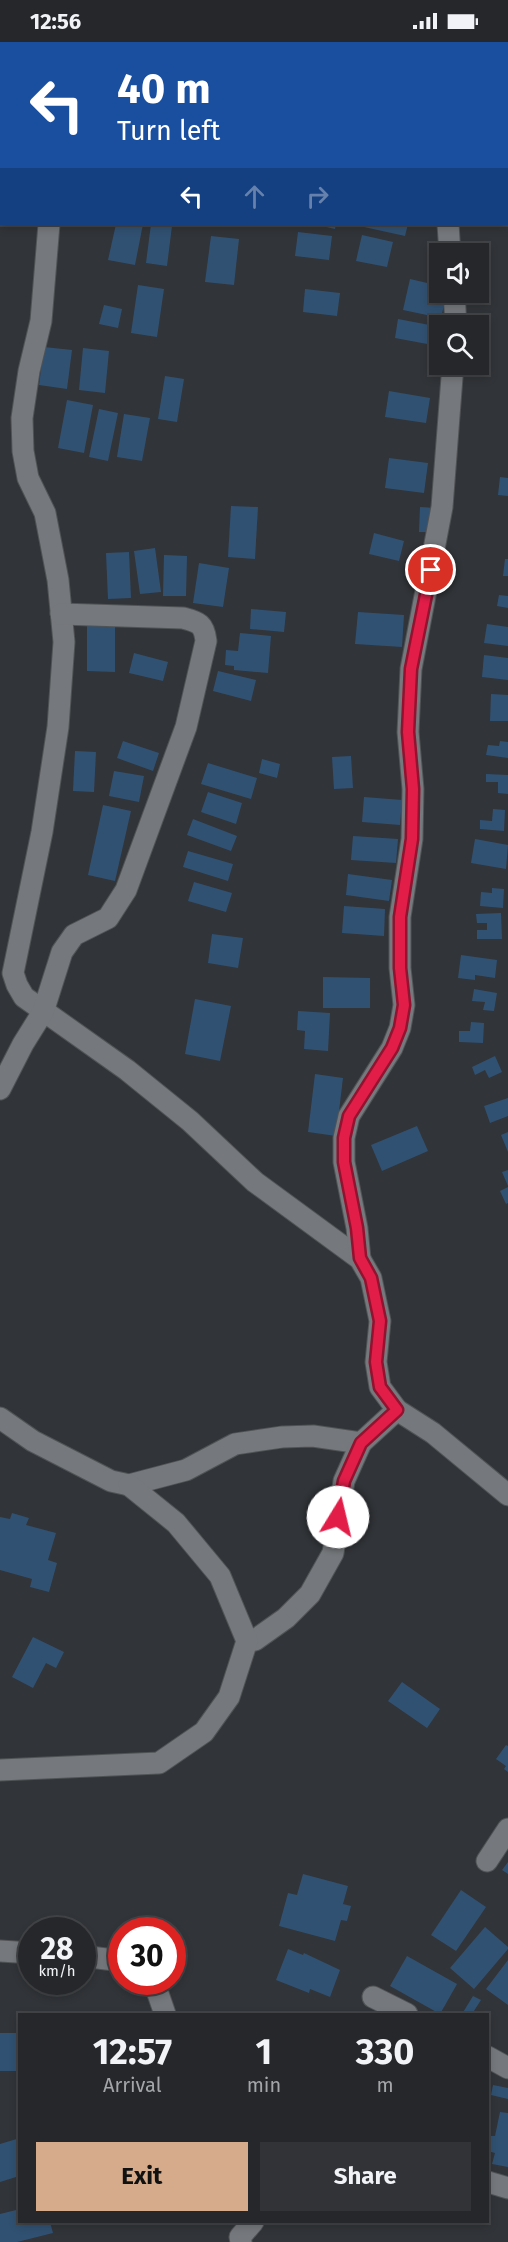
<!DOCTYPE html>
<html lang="en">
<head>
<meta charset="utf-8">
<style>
	body { margin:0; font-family:"Fira Sans",sans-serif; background:#313336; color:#f1f3f6; height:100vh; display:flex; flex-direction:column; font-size:22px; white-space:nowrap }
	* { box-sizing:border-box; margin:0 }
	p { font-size:20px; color:#a3a5a8 }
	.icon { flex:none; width:33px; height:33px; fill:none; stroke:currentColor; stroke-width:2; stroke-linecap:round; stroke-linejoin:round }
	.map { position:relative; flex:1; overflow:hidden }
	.panel { position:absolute; left:18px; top:1971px; width:471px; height:210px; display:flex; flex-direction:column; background:#25272a; border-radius:0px; box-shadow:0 3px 9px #0003,0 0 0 2px #424447 }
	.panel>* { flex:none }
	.banner { position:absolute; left:0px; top:0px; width:508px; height:183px; box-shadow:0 3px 9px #0003,0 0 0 2px #424447; background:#1a4fa0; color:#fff; overflow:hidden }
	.tools { position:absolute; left:429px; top:201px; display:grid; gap:12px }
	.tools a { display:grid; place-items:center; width:60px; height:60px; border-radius:0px; background:#25272a; box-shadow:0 3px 9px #0003,0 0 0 2px #424447; font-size:30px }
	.speed { position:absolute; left:18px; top:1875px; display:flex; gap:12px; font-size:30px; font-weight:700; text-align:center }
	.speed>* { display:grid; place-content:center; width:78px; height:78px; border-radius:50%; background:#25272a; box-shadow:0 3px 9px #0003,0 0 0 2px #424447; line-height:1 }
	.speed small { font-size:15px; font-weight:400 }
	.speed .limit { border:9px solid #d22; background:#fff; color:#111 }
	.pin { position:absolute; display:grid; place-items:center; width:51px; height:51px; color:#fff; margin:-26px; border:3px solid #fff; border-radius:50%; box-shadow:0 2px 6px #0007 }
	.me { position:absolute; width:66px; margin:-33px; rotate:9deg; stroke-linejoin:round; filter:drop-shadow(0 0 4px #0008) }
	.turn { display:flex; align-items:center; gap:21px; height:126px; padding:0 18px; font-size:27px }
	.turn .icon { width:78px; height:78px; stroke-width:2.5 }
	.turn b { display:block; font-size:42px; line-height:51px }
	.lanes { display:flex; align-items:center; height:57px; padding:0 18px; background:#0003; justify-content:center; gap:30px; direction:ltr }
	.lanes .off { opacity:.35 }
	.eta { display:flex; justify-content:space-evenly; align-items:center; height:102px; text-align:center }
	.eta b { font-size:36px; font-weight:700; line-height:42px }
	.button { display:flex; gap:12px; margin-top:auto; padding:12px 18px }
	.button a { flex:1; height:69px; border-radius:0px; background:#d6ab8b; color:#111; font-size:24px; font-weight:700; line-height:69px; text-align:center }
	.button a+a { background:#313336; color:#f1f3f6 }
	.status { display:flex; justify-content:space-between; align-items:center; height:42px; padding:0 30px; background:#25272a; direction:ltr }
	.status svg { height:16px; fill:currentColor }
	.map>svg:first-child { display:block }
</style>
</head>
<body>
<div class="status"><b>12:56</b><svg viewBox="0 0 49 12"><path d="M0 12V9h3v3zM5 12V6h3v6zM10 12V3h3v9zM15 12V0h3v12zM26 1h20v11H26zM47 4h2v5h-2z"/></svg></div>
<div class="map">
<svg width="508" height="2200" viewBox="0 0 508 2200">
	<rect width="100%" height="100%" fill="#313438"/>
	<g fill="#315172">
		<path d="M116 182H143L135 223 108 218Z"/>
		<path d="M151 182 172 184 167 224 146 221Z"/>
		<path d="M313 182H336L335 187Z"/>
		<path d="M365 182H408L405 194 364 185Z"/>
		<path d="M298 190 332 194 329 218 295 214Z"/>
		<path d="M362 193 393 200 387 225 356 219Z"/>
		<path d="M211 194 239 197 234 243 205 240Z"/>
		<path d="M410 237 440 244V250H447L441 276 403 268Z"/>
		<path d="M138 243 164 247 157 295 131 291Z"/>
		<path d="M305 247 340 251 337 274 303 270Z"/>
		<path d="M104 263 122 267 118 286 99 282Z"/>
		<path d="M398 277 440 285 438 304 395 296Z"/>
		<path d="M44 305 72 308 67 347 39 343Z"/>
		<path d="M83 306 109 309 105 351 79 348Z"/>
		<path d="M165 334 184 337 177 380 158 377Z"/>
		<path d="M389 349 430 356 426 381 385 375Z"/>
		<path d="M67 358 93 363 84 411 58 406Z"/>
		<path d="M99 367 118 371 108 419 89 415Z"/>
		<path d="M124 372 150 376 142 419 117 415Z"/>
		<path d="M389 416 428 421 424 451 385 446Z"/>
		<path d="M500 435 508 436V454L498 453Z"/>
		<path d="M231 464 258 465 255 517 228 515Z"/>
		<path d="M420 465 436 466 435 490H419Z"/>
		<path d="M374 491 404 499 399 519 369 512Z"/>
		<path d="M155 506 161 550 140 552 134 509Z"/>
		<path d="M129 510 131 556 108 557 106 511Z"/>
		<path d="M164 513 187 514 186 554H163Z"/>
		<path d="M505 517H508V534H503Z"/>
		<path d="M199 521 229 526 223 565 193 561Z"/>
		<path d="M499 553 508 554V566L497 564Z"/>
		<path d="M251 567 286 570 284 590 250 587Z"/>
		<path d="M358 570 404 573 402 605 355 602Z"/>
		<path d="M87 581H115V630L87 629Z"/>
		<path d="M487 582 508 585V604L484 601Z"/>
		<path d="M240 591 271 594 268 631 234 628V624L225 623 226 608 238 609Z"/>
		<path d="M134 611 168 620 163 639 129 631Z"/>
		<path d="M484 613 508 616V638L482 635Z"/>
		<path d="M218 629 256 638 251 659 213 649Z"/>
		<path d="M491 652 508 653V679H490Z"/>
		<path d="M123 699 159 711 153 729 117 716Z"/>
		<path d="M500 699 508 700V716L486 713 488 703 499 704Z"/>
		<path d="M75 709 96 710 94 750 73 749Z"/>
		<path d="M351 714 353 746 334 747 332 715Z"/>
		<path d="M262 717 280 722 277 736 259 731Z"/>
		<path d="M208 721 257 736 251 757 201 742Z"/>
		<path d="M114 729 144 734 139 760 109 754Z"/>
		<path d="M486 732 508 733V752L498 751V740H486Z"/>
		<path d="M208 750 242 761 236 782 201 770Z"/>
		<path d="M364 755 402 758 400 783 362 780Z"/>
		<path d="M103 763 131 769 115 839 88 833Z"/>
		<path d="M493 767 505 768 504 789 480 787V778L492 779Z"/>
		<path d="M193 777 237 794 231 809 187 793Z"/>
		<path d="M353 794 398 797 396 821 351 818Z"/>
		<path d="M475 797 508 803 506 827 471 821Z"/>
		<path d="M188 809 233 822 228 839 183 825Z"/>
		<path d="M348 832 392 838 389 859 346 853Z"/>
		<path d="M194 840 232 851 226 870 188 859Z"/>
		<path d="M492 846 504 847 503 866 480 864 481 850 492 851Z"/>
		<path d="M344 864 385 867 384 894 342 891Z"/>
		<path d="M501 871 502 897H477V888H487V881H477L476 872Z"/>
		<path d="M212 892 243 896 238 926 208 921Z"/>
		<path d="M461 913 497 918 495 936 475 933V938L458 936Z"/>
		<path d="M323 935 370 936V966H323Z"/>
		<path d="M474 947 497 951 494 969 483 968 485 960 472 959Z"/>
		<path d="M195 957 231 964 220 1019 185 1012Z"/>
		<path d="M298 969 330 971 328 1009 304 1007 305 989 297 988Z"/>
		<path d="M471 980 484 981 483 1001 459 1000V989H470Z"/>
		<path d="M495 1014 502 1030 489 1036 485 1028 475 1033 472 1025Z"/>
		<path d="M315 1032 343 1036 336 1094 308 1090Z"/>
		<path d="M508 1056V1074L490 1081 484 1064Z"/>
		<path d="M417 1084 428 1109 382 1129 371 1103Z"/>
		<path d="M508 1090V1110L501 1093Z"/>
		<path d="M508 1128V1144L502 1130Z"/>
		<path d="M508 1145V1161L506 1162 500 1149Z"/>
		<path d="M12 1471 29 1476 26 1483 56 1491 48 1518 57 1521 49 1550 30 1545 32 1537 0 1528V1475L10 1477Z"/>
		<path d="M33 1595 64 1610 56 1626 46 1621 33 1646 12 1635Z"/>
		<path d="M402 1640 440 1667 427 1686 388 1659Z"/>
		<path d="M506 1703 508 1704V1730L504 1727 506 1724 496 1717Z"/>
		<path d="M508 1820V1832L502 1828Z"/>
		<path d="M303 1832 348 1844 343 1862 351 1864 347 1879 341 1878 335 1899 279 1884 288 1851 297 1853Z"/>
		<path d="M461 1848 486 1865 456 1909 431 1893Z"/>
		<path d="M485 1885 508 1905V1907L474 1947 450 1926Z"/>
		<path d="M288 1907 303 1913 304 1911 340 1928 330 1955 310 1947 309 1951 276 1938Z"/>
		<path d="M407 1914 457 1942 440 1972 390 1944Z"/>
		<path d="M508 1918V1963L486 1947Z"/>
		<path d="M473 1954 481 1958 472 1972H462Z"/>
		<rect x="0" y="1991" width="20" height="38"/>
		<path d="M493 2043 508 2046V2057L491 2053Z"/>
		<path d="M500 2070 508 2071V2125L492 2122 495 2111 488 2109 491 2094H495Z"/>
		<path d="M20 2096V2144H19L16 2135 0 2140V2102Z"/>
		<path d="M20 2167V2180H50L53 2191 17 2200H0V2172Z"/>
	</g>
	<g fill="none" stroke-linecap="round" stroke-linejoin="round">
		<g stroke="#505356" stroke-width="23">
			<g id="minor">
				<path d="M467 2 468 0"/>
				<path d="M49 182 41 279 29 329 22 376 23 409 28 436 45 471 58 538 64 600 58 685 42 790 13 931 17 943 24 955 127 1028 190 1079 255 1140 360 1217 371 1236 380 1279 376 1320 380 1345 397 1368"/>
				<path d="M448 182 450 212"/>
				<path d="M454 250 456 284"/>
				<path d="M0 1047 23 1002 43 970 62 910 74 893 108 876 126 848 186 685 206 599C204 582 199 580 183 576L61 572"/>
				<path d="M360 1217 357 1186 344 1120V1096L349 1074 392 1006 400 986 404 963 400 926V875L412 797 413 747 408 690 411 627 442 465 453 322"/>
				<path d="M0 1376 33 1399 111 1439 129 1443 186 1428 235 1402 282 1395 313 1394 361 1401 397 1368 433 1391 508 1453"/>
				<path d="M247 1599 255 1598 286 1576 310 1552 333 1511 344 1439 361 1401"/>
				<path d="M0 1728 159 1721 204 1690 229 1655 247 1599 220 1534 176 1481 129 1443"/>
				<path d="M487 1819 508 1787"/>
				<path d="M0 1909 32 1911"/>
				<path d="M82 1914 122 1919"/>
				<path d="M154 1940 165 1972"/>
				<path d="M373 1955 407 1972"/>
				<path d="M488 2015 508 2026"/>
				<path d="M488 2140 508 2146"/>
				<path d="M241 2200 240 2195 253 2180"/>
			</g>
		</g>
		<use href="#minor" stroke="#75787c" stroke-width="21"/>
	</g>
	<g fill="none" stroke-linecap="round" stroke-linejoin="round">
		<g stroke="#92132f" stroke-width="15">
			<path id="route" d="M338 1475 344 1439 361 1401 397 1368 380 1345 376 1320 380 1279 371 1236 360 1216 357 1186 344 1120V1096L349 1074 392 1006 400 986 404 963 400 926V875L412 797 413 747 408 690 411 627 431 528"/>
		</g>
		<use href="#route" stroke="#e11d48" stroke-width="10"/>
	</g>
</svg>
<div class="tools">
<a><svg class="icon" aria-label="sound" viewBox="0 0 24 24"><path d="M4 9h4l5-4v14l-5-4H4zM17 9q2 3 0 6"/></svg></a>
<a><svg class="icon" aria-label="search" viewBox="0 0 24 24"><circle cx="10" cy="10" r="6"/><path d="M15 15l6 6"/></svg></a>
</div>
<div class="speed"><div>28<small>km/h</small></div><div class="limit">30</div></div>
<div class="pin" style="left:431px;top:528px;background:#d93025"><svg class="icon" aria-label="arrive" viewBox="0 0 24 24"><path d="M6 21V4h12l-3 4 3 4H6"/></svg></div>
<svg class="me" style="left:338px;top:1475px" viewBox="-20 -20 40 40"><circle r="19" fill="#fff"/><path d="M0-13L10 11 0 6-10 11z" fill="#e11d48"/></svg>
<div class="banner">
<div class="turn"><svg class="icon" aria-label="left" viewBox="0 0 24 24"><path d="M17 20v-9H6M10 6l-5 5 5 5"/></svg><div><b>40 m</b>Turn left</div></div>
<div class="lanes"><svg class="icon" aria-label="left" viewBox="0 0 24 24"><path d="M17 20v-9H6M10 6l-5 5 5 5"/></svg><svg class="icon off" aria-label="ahead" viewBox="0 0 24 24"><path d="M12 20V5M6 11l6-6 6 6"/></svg><svg class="icon off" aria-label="right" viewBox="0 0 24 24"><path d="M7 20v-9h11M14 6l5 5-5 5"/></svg></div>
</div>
<section class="panel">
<div class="eta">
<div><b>12:57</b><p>Arrival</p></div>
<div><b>1</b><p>min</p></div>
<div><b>330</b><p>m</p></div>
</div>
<div class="button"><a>Exit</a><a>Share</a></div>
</section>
</div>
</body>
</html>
